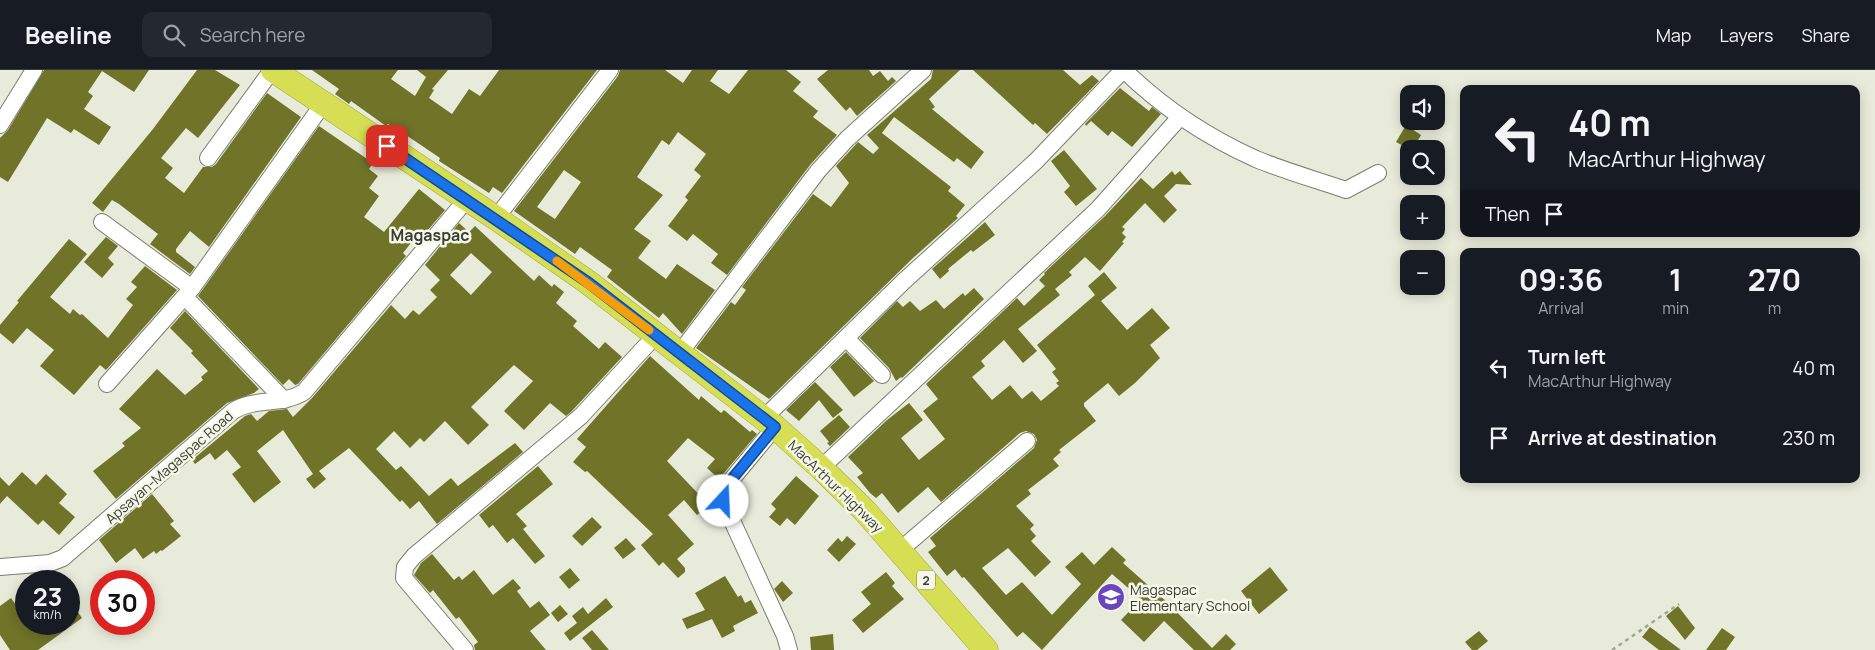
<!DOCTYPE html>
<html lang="en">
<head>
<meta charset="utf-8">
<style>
	body { margin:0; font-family:Manrope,sans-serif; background:#242831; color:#f1f3f6; height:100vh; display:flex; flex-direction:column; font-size:19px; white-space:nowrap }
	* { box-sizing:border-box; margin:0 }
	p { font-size:16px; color:#9ea1a6 }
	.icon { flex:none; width:28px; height:28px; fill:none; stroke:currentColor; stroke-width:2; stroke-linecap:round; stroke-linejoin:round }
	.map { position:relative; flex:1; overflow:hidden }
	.side { position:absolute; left:1460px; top:178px; width:400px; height:235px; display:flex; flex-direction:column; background:#171b24; border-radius:10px; box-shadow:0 2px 12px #0003 }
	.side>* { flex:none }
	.hud { position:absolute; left:1460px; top:15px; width:400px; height:152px; border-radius:10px; box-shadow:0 2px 12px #0003; background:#171b24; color:#f1f3f6; overflow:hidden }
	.fabs { position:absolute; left:1400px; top:15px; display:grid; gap:10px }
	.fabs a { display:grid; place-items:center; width:45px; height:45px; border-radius:10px; background:#171b24; box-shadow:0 2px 12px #0003; font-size:25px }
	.speed { position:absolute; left:15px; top:500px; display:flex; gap:10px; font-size:25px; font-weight:700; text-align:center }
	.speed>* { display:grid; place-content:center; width:65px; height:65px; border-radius:50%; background:#171b24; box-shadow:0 2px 12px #0003; line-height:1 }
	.speed small { font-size:12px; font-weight:400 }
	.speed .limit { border:8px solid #d22; background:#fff; color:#111 }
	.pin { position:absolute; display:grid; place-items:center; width:42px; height:42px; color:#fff; margin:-21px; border-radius:10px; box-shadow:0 2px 8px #0006 }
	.me { position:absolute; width:55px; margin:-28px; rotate:20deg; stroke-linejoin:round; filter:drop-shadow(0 0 4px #0008) }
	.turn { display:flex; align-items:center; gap:18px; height:105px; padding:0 25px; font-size:22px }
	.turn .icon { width:65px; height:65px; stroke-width:2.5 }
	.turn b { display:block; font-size:35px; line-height:42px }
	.then { display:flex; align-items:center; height:48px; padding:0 25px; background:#0003; gap:10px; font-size:19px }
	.eta { display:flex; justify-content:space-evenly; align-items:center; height:85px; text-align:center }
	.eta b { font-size:30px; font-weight:700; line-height:35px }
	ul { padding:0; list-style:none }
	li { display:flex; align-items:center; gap:15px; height:70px; padding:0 25px }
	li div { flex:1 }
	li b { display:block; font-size:19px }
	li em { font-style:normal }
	header { display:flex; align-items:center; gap:30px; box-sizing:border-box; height:70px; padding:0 25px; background:#171b24; border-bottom:1px solid #363941 }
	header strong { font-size:24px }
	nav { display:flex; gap:28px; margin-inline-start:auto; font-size:18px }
	.search { width:350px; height:45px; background:#242831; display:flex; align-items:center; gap:12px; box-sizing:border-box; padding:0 18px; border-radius:10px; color:#9ea1a6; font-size:19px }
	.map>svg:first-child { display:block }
</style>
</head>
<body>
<header>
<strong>Beeline</strong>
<div class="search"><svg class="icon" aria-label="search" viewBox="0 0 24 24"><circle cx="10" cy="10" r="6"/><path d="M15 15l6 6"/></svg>Search here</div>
<nav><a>Map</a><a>Layers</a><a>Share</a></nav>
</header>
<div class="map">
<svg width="1875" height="580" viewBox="0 0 1875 580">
	<rect width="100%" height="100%" fill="#e9ebda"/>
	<g fill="#6f7429" fill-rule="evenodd">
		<path d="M44 0H149L134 22 102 1 88 22 93 26 84 39 111 57 99 75 74 59 71 63 47 48 8 112 0 107V68L8 60Z"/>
		<path d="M197 0H215L240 15 198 68 186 58 161 88 173 98 165 108 184 123 203 97H212L216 94 267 23 301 47 209 177 190 161 176 179V182L195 197 190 204 150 174 158 164 119 134 112 130 103 142 92 133 153 59Z"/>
		<path d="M312 0H398L391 9 415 26 426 7 417 0H448L432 19 434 20 429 28 452 44 469 19 480 26 499 0H597L502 123 493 117 489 123 439 91 440 88 406 65 388 54 386 56 351 31 349 34 335 24 339 19Z"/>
		<path d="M620 0H665L683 13 692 0H718L710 11 729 24 748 0H786L801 12 793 21 818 41 813 47 837 65 810 95 727 205 711 193 718 184 693 164 687 171 668 156 688 130 685 127 701 106 694 100 706 84 678 62 669 75 662 70 637 107 663 125 634 159 651 171 638 188 666 209 677 194 715 220 682 264 663 243 659 248 607 207 612 200 580 177 575 184 514 141 618 6ZM564 100 581 112 555 149 537 137Z"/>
		<path d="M828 0H869L873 6 880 1 888 11 892 7 896 11 857 46 850 37 846 41 817 9Z"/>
		<path d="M933 0H960L929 29 935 37 932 39 984 82 971 99 957 88 954 92 894 47 882 63 951 117 948 121 965 135 956 146 958 148 913 188 769 329 696 278 731 232 735 235 746 220 742 217 813 124 831 137 849 113 836 96 858 72 873 84 879 78 867 65 931 9Z"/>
		<path d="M973 0H1063L1080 15 1092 5 1099 11 1047 64 1035 53 1033 55Z"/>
		<path d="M1120 18 1149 41 1152 37 1161 44 1132 77 1112 61 1108 66 1091 51 1086 56 1085 54Z"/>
		<path d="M1406 55 1421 65 1413 79H1409L1396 72Z"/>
		<path d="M319 56 373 93 369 99 378 106 369 118 379 126 364 147 384 162 419 119 445 140 422 167 418 164 403 183 406 186 298 314 295 315 289 309 283 315 198 226Z"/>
		<path d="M1064 80 1097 119 1076 136 1064 122 1070 116 1051 91Z"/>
		<path d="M1172 101 1175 105 1180 101 1192 115 1176 114 1164 126 1177 140 1164 153 1145 133 1122 157 1125 159 1122 163 1126 167 1122 172 1124 173 1100 201 1085 187 1069 202 1072 205 1055 219 1060 225 1018 259 1037 281 1023 293 1004 270 981 291 985 296 972 307 992 330 1010 315 1022 329 1032 321 1041 331 1059 316 1056 313 1059 311 1052 302 1056 299 1037 275 1095 225 1088 216 1104 202 1117 218 1101 231 1127 260 1152 238 1170 258 1150 275 1160 288 1135 313 1119 326 1108 313 1084 333V336L1096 351 1059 380 1061 382 1053 389 1059 396 1028 420 1031 424 1016 436 1034 455 1030 459 1036 466 1031 471 1051 492 1035 507 1008 478 982 498 1006 525 1022 512 1052 545 1081 514 1065 497 1082 482 1094 495 1112 477 1126 490 1123 493 1167 532 1212 578 1226 564 1236 574 1230 580H1194L1164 551 1144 572 1121 550 1141 529 1112 504 1042 580 1023 562 1017 567 964 507 962 508 955 499 947 506 928 482 936 476 930 468 1034 378 1037 370 1034 364 1026 361 1020 363 941 432 928 417 898 443 882 423 876 428 870 423 857 407 863 403 848 387 887 350 909 333 923 350 901 368 919 390 945 369 923 341 938 329 926 314 1017 228 1024 236 1045 216 1039 210 1045 204 1044 203 1105 146 1141 108 1153 119Z"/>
		<path d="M985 152 995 165 973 182 971 180 948 199 949 201 940 209 932 199Z"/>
		<path d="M459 153 469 162 475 156 534 211 539 205 552 217 554 214 564 222 556 233 577 251 573 256 599 279 605 272 622 287 571 342 566 346 550 333 524 360 504 341 533 311 514 295 471 337 489 355 468 375 445 351 424 372 420 368 410 378 394 361 376 379 396 400 401 396 429 426 451 408 458 416 515 373 523 382 437 454 419 431 410 439 402 430 400 432 349 378 319 401 326 409 314 419 306 409 313 404 283 360 257 381 281 412 254 433 232 404 241 397 227 380 215 390 210 383 195 394 192 390 245 346 251 344 257 351 269 341 287 339 293 347 312 328 391 235 405 249 413 240 419 245 437 227 430 220 440 210 425 195ZM471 183 492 202 471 225 450 205Z"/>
		<path d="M106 167 118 176 108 188 114 194 102 208 84 192Z"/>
		<path d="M69 169 87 184 50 227 70 244 73 239 80 245 82 244 108 268 133 235 126 229 137 217 131 212 145 196 177 220 106 300 100 295 74 325 40 296 54 280 27 258 13 274 0 263V255L19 232 17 231Z"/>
		<path d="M974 218 984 229 902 308 901 307 896 311 889 298 860 268 897 231 903 237 910 231 920 241 936 230 944 239 963 223 965 226Z"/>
		<path d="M185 241 259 319 254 323 227 333 116 429 93 401 125 376 122 373 141 358 119 339 157 299 185 325 203 310 201 307 208 301 191 283 193 281 170 258Z"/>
		<path d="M846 282 874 311 854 327 830 297Z"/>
		<path d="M650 286 699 330 701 326 721 343 724 340 750 362 752 360 757 364 719 409 707 398 715 389 688 368 667 391 709 435 697 445 684 430 668 445 694 474 677 489 685 498V502L678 508 663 492 659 496 641 475 653 464 587 401 585 402 573 392 586 377 577 369Z"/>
		<path d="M815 312 843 340 833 348 819 330 799 351 786 340Z"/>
		<path d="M839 345 850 357 830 376 827 373 829 372 820 361Z"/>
		<path d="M538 396 553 414 516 444 527 456 523 459 545 486 535 494 513 468 507 473 493 455 489 458 479 445Z"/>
		<path d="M22 402 36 415 46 404 67 424 59 433 75 447 59 465 43 450 38 455 7 426 0 434V407L9 416Z"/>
		<path d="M796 406 819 426 795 455 787 448 780 456 769 447 776 439 771 434Z"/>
		<path d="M152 424 174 451 170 454 181 466 162 481 161 480 156 484 154 481 143 489 135 478 116 493 99 470Z"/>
		<path d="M592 447 602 457 582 476 572 466Z"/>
		<path d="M847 466 856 474 839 492 827 480 838 468 842 472Z"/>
		<path d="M626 468 636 479 623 489 614 478Z"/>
		<path d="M432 484 454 510 459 506 462 510 474 500 493 525 513 509 521 518 517 521 530 538 539 531 550 545 530 561 546 580H475L474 575 478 572 459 547 456 549 433 520 430 523 414 505 421 493Z"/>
		<path d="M1270 497 1288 520 1259 544 1241 521Z"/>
		<path d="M570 498 580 510 569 519 559 507Z"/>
		<path d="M886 502 895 513 892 516 904 529 863 563 852 550 871 534 861 522Z"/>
		<path d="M725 506 738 527 741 525 745 533 751 530 758 543 733 556 735 561 722 568 712 549 687 559 682 549 705 540 695 523Z"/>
		<path d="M782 511 793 523 783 532 774 519Z"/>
		<path d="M11 528 26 549V554H69V529L82 548 38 580H10L0 565V536Z"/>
		<path d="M606 528 613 537 570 571 564 563 577 553 572 546 583 537 588 544Z"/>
		<path d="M560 535 568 544 558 552 551 543Z"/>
		<path d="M1678 536 1695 558 1685 570 1666 546Z"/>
		<path d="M1650 557 1681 580H1659L1642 567Z"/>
		<path d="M1722 558 1735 567 1726 580H1706Z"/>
		<path d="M592 560 609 580H592L582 568Z"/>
		<path d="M1479 561 1488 571 1477 580H1472L1465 572Z"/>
		<path d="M833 564 834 580H811L810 567Z"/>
	</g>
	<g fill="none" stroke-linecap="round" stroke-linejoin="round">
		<g stroke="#7b7d6e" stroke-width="18">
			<g id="minor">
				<path d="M1124 0C1162 37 1207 67 1256 89 1285 101 1317 110 1346 120L1378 103"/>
				<path d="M0 55 34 0"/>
				<path d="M208 88 272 0"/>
				<path d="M496 148 610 0"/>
				<path d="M102 152 192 218"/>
				<path d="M185 227 284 330"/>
				<path d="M846 268 882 305"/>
				<path d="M679 284 818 101 847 69 923 0"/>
				<path d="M107 314 192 218 323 34"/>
				<path d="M764 348 904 211 1036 91 1123 0"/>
				<path d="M775 357 727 415 723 431 785 566 789 580"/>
				<path d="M821 398 1098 139 1180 47"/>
				<path d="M899 481 1027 371"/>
				<path d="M0 497 50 493 63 488 233 341C255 327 282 336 304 322L467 129"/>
				<path d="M465 580 404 508 405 497 414 486 581 346 656 265"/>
			</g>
		</g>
		<g stroke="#a0a64a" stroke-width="25">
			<path id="highway" d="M273 0 496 148 589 213 775 357 821 398 865 441 986 580"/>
		</g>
		<path stroke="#a5a69a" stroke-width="2.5" stroke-dasharray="4 4" stroke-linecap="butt" d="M1612 580 1679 534"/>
		<use href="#minor" stroke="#fff" stroke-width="16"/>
		<use href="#highway" stroke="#d6df54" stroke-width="24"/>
	</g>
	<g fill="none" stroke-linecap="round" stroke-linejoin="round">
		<g stroke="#114b97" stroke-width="12">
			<path id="route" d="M387 76 589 213 775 357 727 415 723 431"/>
		</g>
		<use href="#route" stroke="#1a73e8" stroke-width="9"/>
		<path stroke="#f59e0b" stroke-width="9" d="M557 191 649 260"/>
	</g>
	<defs>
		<g id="school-disc" transform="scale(1.4375)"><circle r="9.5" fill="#6a45be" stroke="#f6f8e7"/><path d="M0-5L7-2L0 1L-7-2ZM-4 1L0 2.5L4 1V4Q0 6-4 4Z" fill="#fff"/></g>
	</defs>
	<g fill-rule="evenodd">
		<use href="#school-disc" x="1111" y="527"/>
	</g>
	<g text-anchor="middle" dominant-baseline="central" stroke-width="5" stroke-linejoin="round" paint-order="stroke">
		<rect fill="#f6f8e7" stroke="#74746b" stroke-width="1" x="917" y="500.5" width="18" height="19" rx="4"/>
		<g font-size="12" font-weight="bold" fill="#3c3c36">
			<text x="926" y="510">2</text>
		</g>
		<g font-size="14" fill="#3c3c36" stroke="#f6f8e7">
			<text transform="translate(169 397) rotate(-41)">Apsayan-Magaspac Road</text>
			<text transform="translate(836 416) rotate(44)">MacArthur Highway</text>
		</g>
		<g font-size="14" fill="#3c3c36" stroke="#f6f8e7" text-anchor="start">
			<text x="1130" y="519">Magaspac<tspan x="1130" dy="16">Elementary School</tspan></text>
		</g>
		<g font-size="16" font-weight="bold" fill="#3c3c36" stroke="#f6f8e7">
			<text x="430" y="165">Magaspac</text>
		</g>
	</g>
</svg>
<div class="fabs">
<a><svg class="icon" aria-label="sound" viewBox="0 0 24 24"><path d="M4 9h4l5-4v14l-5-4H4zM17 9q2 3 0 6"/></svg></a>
<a><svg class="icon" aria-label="search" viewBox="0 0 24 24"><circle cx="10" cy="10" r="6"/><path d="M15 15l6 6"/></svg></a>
<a>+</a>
<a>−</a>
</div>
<div class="speed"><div>23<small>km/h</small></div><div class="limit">30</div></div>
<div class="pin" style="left:387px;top:76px;background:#d93025"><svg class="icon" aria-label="arrive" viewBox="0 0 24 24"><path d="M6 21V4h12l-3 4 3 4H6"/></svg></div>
<svg class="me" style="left:723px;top:431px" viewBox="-20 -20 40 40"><circle r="19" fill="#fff"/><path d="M0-13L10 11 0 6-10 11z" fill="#1a73e8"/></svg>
<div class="hud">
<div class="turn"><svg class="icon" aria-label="left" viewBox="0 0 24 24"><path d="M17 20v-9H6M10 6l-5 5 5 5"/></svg><div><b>40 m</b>MacArthur Highway</div></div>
<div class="then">Then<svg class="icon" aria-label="arrive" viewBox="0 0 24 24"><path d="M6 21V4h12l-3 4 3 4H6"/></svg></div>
</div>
<section class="side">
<div class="eta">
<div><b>09:36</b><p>Arrival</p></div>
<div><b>1</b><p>min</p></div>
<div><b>270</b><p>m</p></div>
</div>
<ul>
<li><svg class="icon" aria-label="left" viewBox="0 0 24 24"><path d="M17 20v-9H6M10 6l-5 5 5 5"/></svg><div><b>Turn left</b><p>MacArthur Highway</p></div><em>40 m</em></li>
<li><svg class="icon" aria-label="arrive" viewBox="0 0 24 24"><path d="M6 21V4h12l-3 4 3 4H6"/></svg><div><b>Arrive at destination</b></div><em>230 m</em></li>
</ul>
</section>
</div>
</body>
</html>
